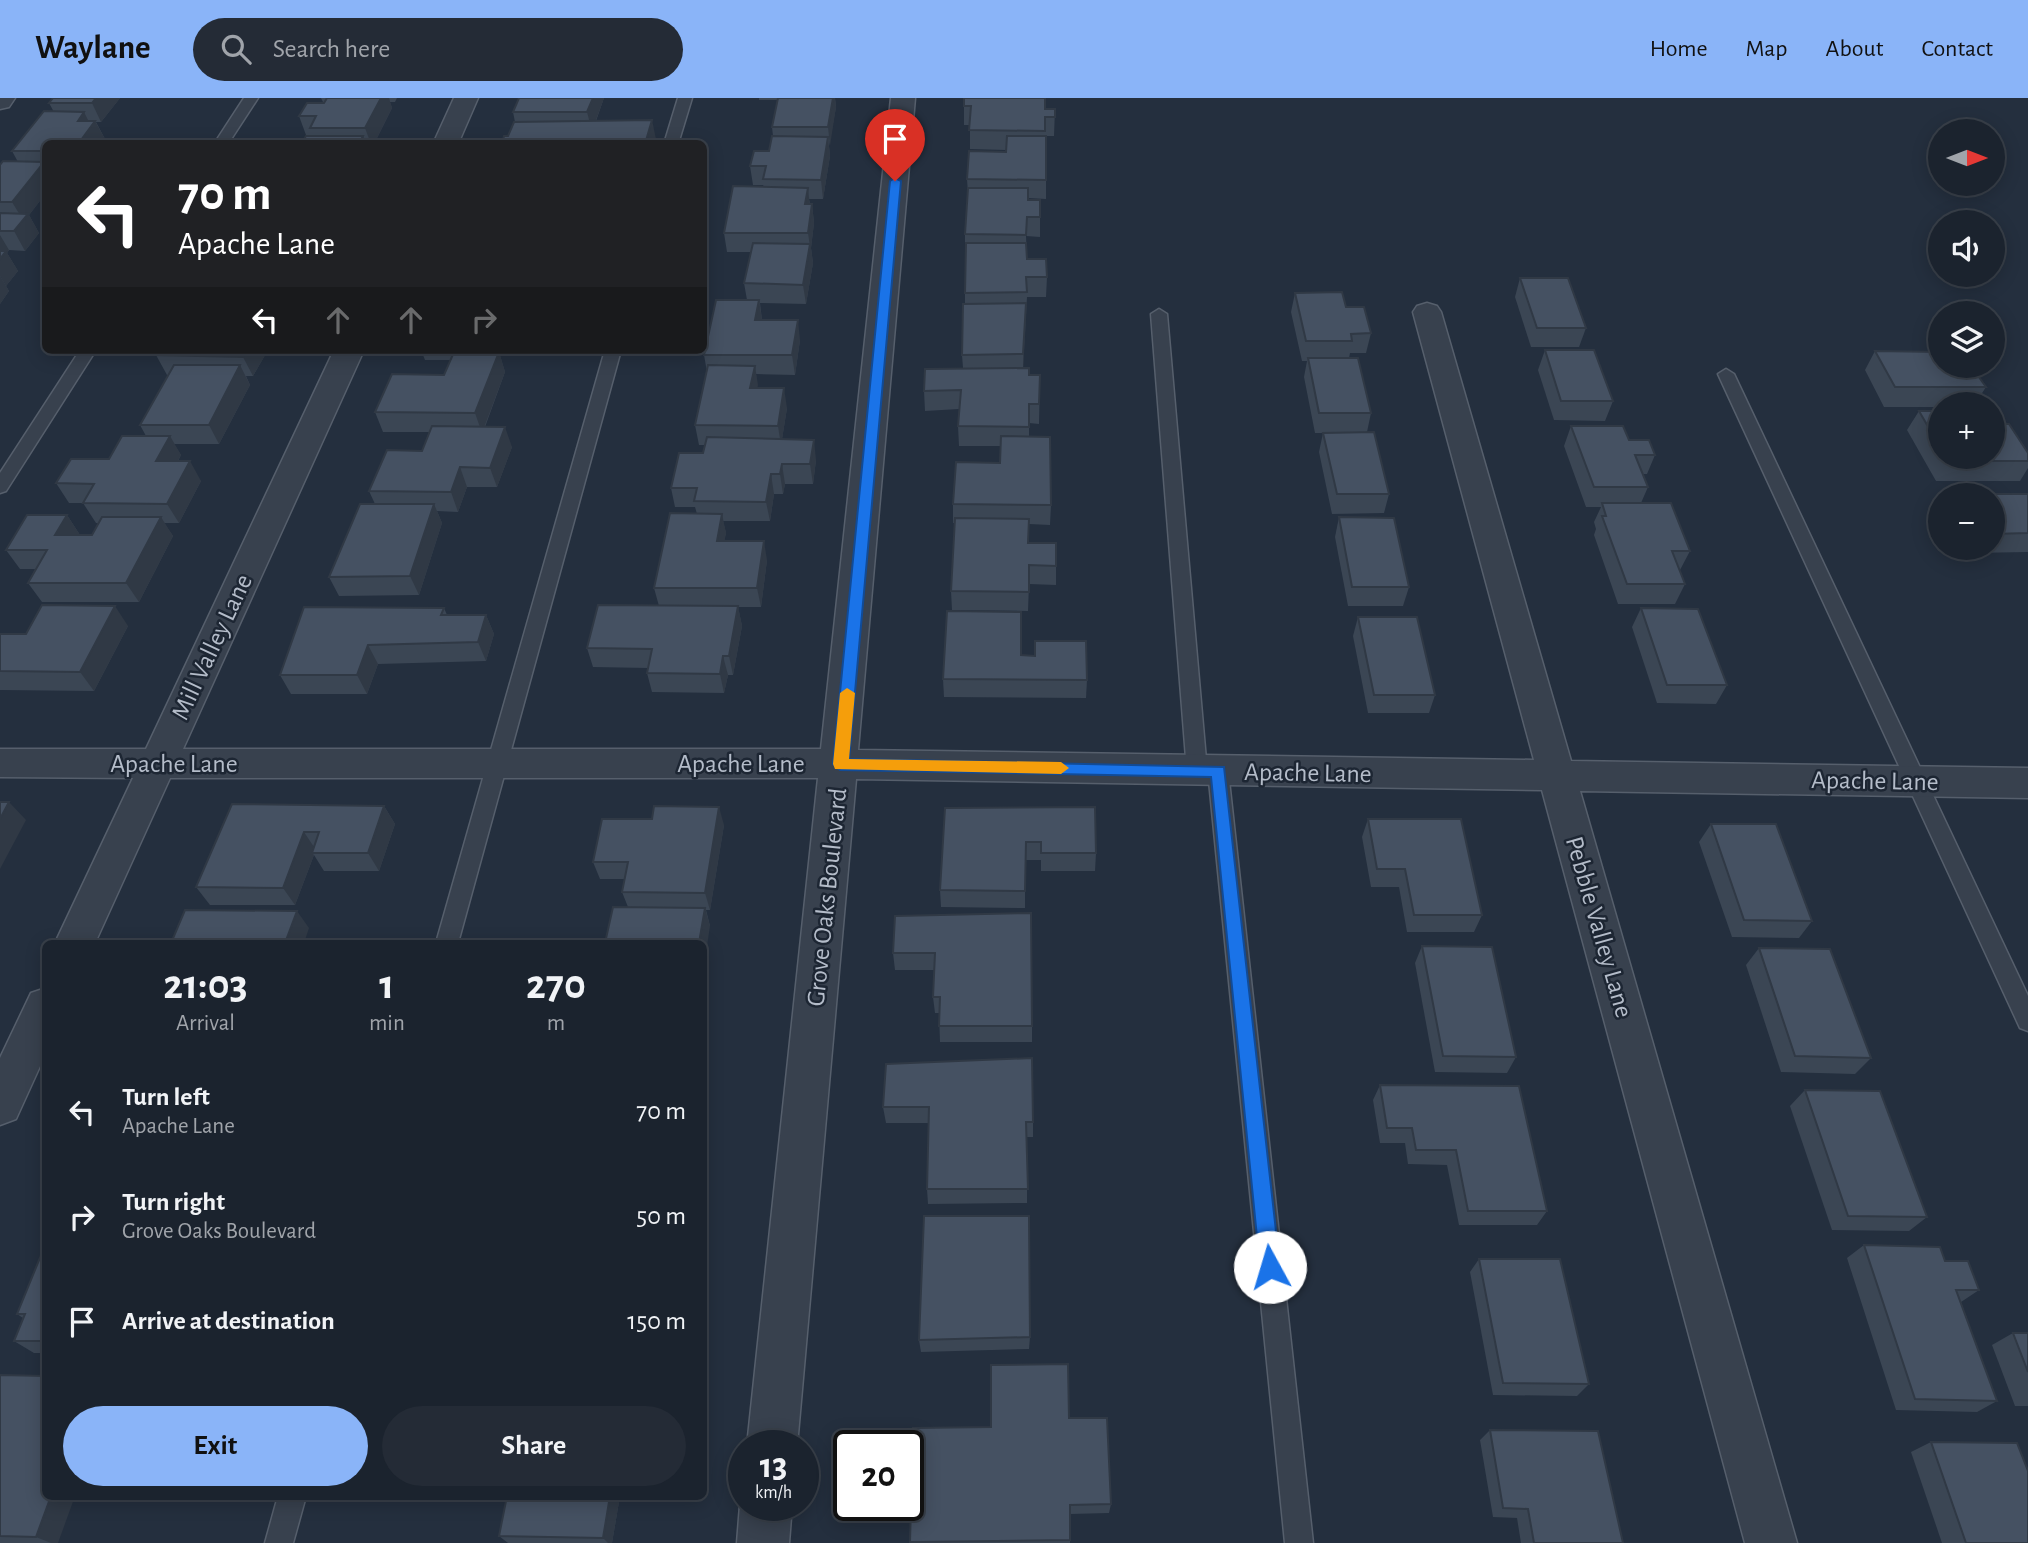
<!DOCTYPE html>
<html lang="en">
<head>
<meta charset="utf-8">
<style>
	body { margin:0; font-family:"Alegreya Sans",sans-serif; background:#242b36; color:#f1f3f6; height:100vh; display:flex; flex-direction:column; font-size:26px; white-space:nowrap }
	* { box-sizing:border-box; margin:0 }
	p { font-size:23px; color:#a0a4aa }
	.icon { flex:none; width:38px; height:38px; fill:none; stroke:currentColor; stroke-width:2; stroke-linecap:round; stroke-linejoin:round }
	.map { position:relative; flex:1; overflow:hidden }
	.drawer { position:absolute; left:42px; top:842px; width:665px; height:560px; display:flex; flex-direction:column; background:#1b232e; border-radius:10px; box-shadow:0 4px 18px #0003,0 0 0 2px #39404a }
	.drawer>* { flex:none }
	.hud { position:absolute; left:42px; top:42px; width:665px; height:214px; border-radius:10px; box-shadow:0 4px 18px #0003,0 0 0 2px #39404a; background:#202124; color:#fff; overflow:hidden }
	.needle { width:46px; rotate:90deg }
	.buttons { position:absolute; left:1928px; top:21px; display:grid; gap:14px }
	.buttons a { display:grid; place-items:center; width:77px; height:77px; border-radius:50%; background:#1b232e; box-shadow:0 4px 18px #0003,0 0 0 2px #39404a; font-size:35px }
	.speed { position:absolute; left:728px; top:1332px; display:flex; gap:14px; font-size:35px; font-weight:700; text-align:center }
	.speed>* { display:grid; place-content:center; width:91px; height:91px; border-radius:50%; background:#1b232e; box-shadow:0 4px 18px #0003,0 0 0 2px #39404a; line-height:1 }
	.speed small { font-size:18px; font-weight:400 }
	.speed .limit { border:4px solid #111; border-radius:10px; background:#fff; color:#111 }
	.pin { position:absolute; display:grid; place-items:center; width:60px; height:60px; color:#fff; margin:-72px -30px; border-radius:50% 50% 50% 0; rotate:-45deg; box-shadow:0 0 7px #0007 }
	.pin .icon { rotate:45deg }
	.me { position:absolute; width:77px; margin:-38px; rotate:354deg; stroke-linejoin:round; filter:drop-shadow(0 0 5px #0008) }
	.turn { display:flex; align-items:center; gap:24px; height:147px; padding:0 21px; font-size:32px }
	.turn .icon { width:91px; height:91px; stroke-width:2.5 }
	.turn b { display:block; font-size:49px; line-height:60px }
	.lanes { display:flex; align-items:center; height:66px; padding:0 21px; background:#0003; justify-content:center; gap:35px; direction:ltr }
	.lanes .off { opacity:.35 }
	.eta { display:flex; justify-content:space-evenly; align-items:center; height:119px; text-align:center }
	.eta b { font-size:42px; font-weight:600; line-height:49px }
	.primary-button { display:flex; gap:14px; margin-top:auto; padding:14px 21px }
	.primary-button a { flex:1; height:80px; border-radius:42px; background:#8ab4f8; color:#111; font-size:28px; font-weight:600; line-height:80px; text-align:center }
	.primary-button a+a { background:#242b36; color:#f1f3f6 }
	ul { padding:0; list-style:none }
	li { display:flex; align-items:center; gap:21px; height:105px; padding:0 21px }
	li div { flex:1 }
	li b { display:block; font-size:26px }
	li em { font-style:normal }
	header { display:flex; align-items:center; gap:42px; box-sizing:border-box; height:98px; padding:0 35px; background:#8ab4f8; color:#111 }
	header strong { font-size:33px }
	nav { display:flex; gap:38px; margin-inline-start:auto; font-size:24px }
	.search { width:490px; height:63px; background:#242b36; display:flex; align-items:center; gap:18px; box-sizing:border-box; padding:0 24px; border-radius:38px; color:#a0a4aa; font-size:26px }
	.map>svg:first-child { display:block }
</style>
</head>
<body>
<header>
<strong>Waylane</strong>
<div class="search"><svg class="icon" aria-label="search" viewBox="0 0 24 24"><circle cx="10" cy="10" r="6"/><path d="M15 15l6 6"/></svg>Search here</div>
<nav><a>Home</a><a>Map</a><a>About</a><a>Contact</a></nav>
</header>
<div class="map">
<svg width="2028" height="1445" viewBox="0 0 2028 1445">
	<rect width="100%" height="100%" fill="#242f3e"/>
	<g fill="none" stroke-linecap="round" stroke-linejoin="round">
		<g stroke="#565f6c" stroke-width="3">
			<g id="lane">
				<path d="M244 0H258L228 46H214Z"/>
				<path d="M678 0H692L678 46H664Z"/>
				<path d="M1159 211 1167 216 1207 673 1204 679 1197 681 1190 679 1187 673 1151 216Z"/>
				<path d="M80 252H96L6 393 0 395V375Z"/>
				<path d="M605 252H621L458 845H436Z"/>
				<path d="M1726 271 1734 276 2028 898V933L2020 930 1718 276Z"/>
				<path d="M1218 665 1225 667 1228 673 1313 1445H1285L1208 673 1211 667Z"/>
				<path d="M278 1398H306L293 1445H265Z"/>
			</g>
		</g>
		<g stroke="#565f6c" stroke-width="3">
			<g id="street">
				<path d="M0 0H15L9 9 0 11Z"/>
				<path d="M454 0H478L458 46H433Z"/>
				<path d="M891 0H915L858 652 1534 662 1413 214 1417 208 1427 205 1437 208 1441 214 1571 663 2028 670V700L1580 693 1797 1445H1745L1542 692 856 681 797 1348H747L818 680H170L95 845H55L133 680 0 679V651H146L334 252H364L183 651H821Z"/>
				<path d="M46 890V955L16 1021 0 1027V960L31 895Z"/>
				<path d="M744 1398V1407H792L789 1445H737L740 1407Z"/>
			</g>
		</g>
		<use href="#lane" fill="#38414e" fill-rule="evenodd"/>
		<use href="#street" fill="#38414e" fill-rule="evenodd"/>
	</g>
	<g fill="#3b4654">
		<path d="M120 0 101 24H96L105 41 102 46H46V95L29 117 39 135 25 153 9 152 7 155 18 173 6 188 9 193 0 206V67L18 64 12 53 54 14 49 5Z"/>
		<path d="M321 0H397L395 4H390L392 10 374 46H301L313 38 312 37H306L299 18 324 5 323 4Z"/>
		<path d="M519 0H604L596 23 656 41 655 46H502L508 38 515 24 513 14Z"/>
		<path d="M759 0H835L836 9 829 48 830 58 823 101H809L810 106H812L814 125 811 150 813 165 806 206 760 205 762 222 800 242 795 277 756 276 757 290 787 310 782 341 816 362 813 386H785L783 396H774L770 423H723L726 435 724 443 767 462 761 509H738L742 528 733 577H728L724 595 652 594 647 575 648 570 593 569 587 550 659 508 654 490 697 416 695 409H675L671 390 703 355 705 347H699L695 327 707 274 704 257 747 202 744 185 751 154H727L724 135 764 89 763 87H753L750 68 769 53 773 38 772 29 778 2H759Z"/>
		<path d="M964 8 1055 11 1054 38H1045H1046V101L1028 100V102H1040V139L1026 138 1027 161 1047 179 1046 199H1027L1023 270 1029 277H1040L1039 326 1029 325V339L1051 407 1050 427 1029 426 1028 445 1056 468V487L1029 486 1028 513 952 512 951 493 955 425H953V406L1000 365V348H959L958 328 959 311 925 313 924 293 963 270 962 257 965 206V136L968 96 967 81 1006 54V52L970 51V27H964Z"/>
		<path d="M1520 180 1586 230 1579 249H1531L1515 199Z"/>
		<path d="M1295 195 1346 209 1371 235 1366 255H1350L1349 260 1371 315 1367 334 1389 396 1384 415 1332 416 1319 354 1323 335H1315L1304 279 1307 263H1302L1291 214Z"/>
		<path d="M160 252H268L253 278H246L250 287 219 346H174L181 357 178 363 201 383 179 425H164L173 438 139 504H42L28 485 35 471H20L6 452 67 417 80 437H92L98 425H96L83 405H69L56 385 109 361 146 338 140 327 169 277H167L156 257Z"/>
		<path d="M421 252H491V254H499L505 274 485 329 512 349 497 389H467L458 414 437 413 442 425 419 497 339 498 329 479 375 406 369 393 422 353 429 334H383L375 314 444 277 450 262H425Z"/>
		<path d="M1545 252 1613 303 1605 323 1554 322 1538 272Z"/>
		<path d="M1875 253 1986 289 1975 306H1941V309H1884L1865 272Z"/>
		<path d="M1919 313H1941V359H1993L2028 355V370L2020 383H1936L1907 332Z"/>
		<path d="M1571 328 1655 357 1647 376H1643L1648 389 1641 405 1690 453 1680 472H1679L1685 486 1675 506H1618L1594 437 1596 431 1594 424 1601 409H1586L1564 348Z"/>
		<path d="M1971 396H2028V454L1972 455 1968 450H1993V397H1970Z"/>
		<path d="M1339 419 1409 489 1403 508H1348L1335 439Z"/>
		<path d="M444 510 447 517H486L494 536 486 563 378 566 367 596H291L280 577Z"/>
		<path d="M1641 510 1727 587 1716 606 1657 605 1632 529Z"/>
		<path d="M1358 519 1435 597 1429 615H1368L1353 538Z"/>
		<path d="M128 528 94 593 0 592V536H26Z"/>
		<path d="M1021 557 1035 558 1087 582 1086 600 944 599 943 581Z"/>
		<path d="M232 706 384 708 395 726 379 773H324L314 757 295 807H210L196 789Z"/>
		<path d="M945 710 1096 755 1095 773H1041V762H1025V810L941 809 940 792Z"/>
		<path d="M1368 721 1482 817 1474 834H1407L1399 789H1371L1362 739Z"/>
		<path d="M1711 726 1812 823 1799 840 1732 839 1699 744Z"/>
		<path d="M724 727 710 812H706L710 828 628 809 622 794 625 781H600L593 764Z"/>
		<path d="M895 818 1032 928V944H940L939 915H935L933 899 934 872H895L893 855Z"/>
		<path d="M1422 848 1516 959 1507 975 1435 974 1415 865Z"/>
		<path d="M1759 850 1871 960 1855 976 1781 974 1746 867Z"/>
		<path d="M886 966 1033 1024V1039H1027V1105L928 1106 927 1091 929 1025H886L883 1009Z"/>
		<path d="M1380 987 1547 1113 1537 1127H1459L1447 1067 1408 1066 1405 1045H1380L1373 1002Z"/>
		<path d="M1805 992 1927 1119 1909 1133 1832 1132 1790 1008Z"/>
		<path d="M46 1145V1255H34L14 1243 23 1220 17 1216Z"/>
		<path d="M1864 1147 1945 1163 1979 1192 1961 1204 1997 1303 1977 1314 1896 1312 1847 1160Z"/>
		<path d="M1479 1161 1589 1286 1577 1298 1493 1297 1470 1174Z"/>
		<path d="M2013 1235H2028V1308H2015L1992 1247Z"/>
		<path d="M1030 1239 1029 1251 921 1254 919 1242Z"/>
		<path d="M0 1277 58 1445H0Z"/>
		<path d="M1069 1320 1111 1406 1109 1415 1070 1416V1445H910L913 1330 991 1329Z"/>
		<path d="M1490 1332 1623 1445H1521L1517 1420 1493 1419 1480 1342Z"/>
		<path d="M1931 1344 2028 1445H1942L1911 1354Z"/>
		<path d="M620 1398 612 1445H508L499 1438Z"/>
	</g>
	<g fill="#303945">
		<path d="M96 0H120L101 24 92 5Z"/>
		<path d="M381 0H389L392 10 374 46H371L365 30Z"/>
		<path d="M593 0H604L592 33 587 14Z"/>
		<path d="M833 0H835L836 9 830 48 828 29Z"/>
		<path d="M84 14 91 28 95 23 105 41 102 46H83L81 42 78 23Z"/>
		<path d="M652 22 656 41 655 46H645Z"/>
		<path d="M363 38 366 46H359Z"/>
		<path d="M828 39 830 58 823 101 821 82Z"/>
		<path d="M44 64 46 66V95L29 117 39 135 25 153 14 133 23 122 12 104Z"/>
		<path d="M808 90 810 109 805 106Z"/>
		<path d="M812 106 814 125 811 150 813 165 806 206 803 187 810 149 808 135Z"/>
		<path d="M0 137 9 152 7 155 18 173 6 188 0 178Z"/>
		<path d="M0 178 9 193 0 206Z"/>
		<path d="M759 202 762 222H755Z"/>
		<path d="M1026 205 1025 225 1023 276V256Z"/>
		<path d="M798 222 800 242 795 277 792 257Z"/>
		<path d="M247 252H268L253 278 243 259Z"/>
		<path d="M499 254 505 274 482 335 475 315Z"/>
		<path d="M240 267 250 287 219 346 209 327Z"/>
		<path d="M755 268 758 287 753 310 750 290Z"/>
		<path d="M784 290 787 310 781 348 778 328Z"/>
		<path d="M505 329 512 349 497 389 490 370Z"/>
		<path d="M170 338 181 357 167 383 156 363Z"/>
		<path d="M814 342 816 362 813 386 810 366Z"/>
		<path d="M190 363 201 383 179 425 167 406Z"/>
		<path d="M782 366 785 386 783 396 780 376Z"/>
		<path d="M460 369 467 389 458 414 451 394Z"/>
		<path d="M771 376 774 396 770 423 766 404Z"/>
		<path d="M434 406 442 425 419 497 410 478Z"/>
		<path d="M722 416 726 435 721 462 717 443Z"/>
		<path d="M67 417 80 437H55Z"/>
		<path d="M161 419 173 438 139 504 126 485Z"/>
		<path d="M764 443 767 462 761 509 757 490Z"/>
		<path d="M115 508 128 528 94 593 80 574Z"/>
		<path d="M738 508 742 528 733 577 729 558Z"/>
		<path d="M486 517 494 536 486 563 478 544Z"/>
		<path d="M368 547 378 566 367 596 357 577Z"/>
		<path d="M723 558 728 577 724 595 720 576Z"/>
		<path d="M9 704 26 722 0 771V721Z"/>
		<path d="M384 708 395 726 379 773 368 755Z"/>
		<path d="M719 709 724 727 710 812 705 795Z"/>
		<path d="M304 734 316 752 312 755 314 757 295 807 283 790Z"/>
		<path d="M705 810 710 828 704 868V845H699Z"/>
		<path d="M297 813 309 830 304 845H285Z"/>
		<path d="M51 1398H75L58 1445H51L36 1439Z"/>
		<path d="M610 1398H620L612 1445H608L603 1440Z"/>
	</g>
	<g fill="#455162" stroke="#303945" stroke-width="2">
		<path d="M53 0H96L92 5H49Z"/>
		<path d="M327 0H381L365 30H310L316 18H299L307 5H324Z"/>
		<path d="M519 0H593L587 14H513Z"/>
		<path d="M778 0H833L828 29H772Z"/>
		<path d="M964 0H1045V11H1055V19H1045V33L969 32 971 8H964Z"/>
		<path d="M44 13 84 14 78 23H95L81 42H63L60 46H46V53H12Z"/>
		<path d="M652 22 645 46H616L617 43H608V46H502L504 38H508L514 24Z"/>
		<path d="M306 38H363L359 46H301Z"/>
		<path d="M772 38 828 39 821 82 763 81 766 68H750L754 53H769Z"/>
		<path d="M1007 38H1046V82L967 81 969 53 1006 54Z"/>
		<path d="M3 63 44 64 12 104H0V67Z"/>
		<path d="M733 88 808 90 805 106H812L808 135H724Z"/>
		<path d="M968 90H1028V102H1040V119H1027L1026 137 965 136Z"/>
		<path d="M0 115 28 116 14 133H0Z"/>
		<path d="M753 145 810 146 803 187 744 185Z"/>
		<path d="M966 145H1026L1027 161H1046L1047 179H1026L1027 194 965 195Z"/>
		<path d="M0 153H6L0 161Z"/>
		<path d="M1520 180H1568L1586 230H1537Z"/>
		<path d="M1342 194 1346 209H1364L1371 235 1351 236 1352 243H1306L1295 195Z"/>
		<path d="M716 202H759L755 222H798L792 257H704Z"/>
		<path d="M1026 205 1023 256 962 257 963 206Z"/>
		<path d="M160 252H247L243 259 156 257Z"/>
		<path d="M1545 252H1594L1613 303H1561Z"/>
		<path d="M1875 253 1941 254V268H1971L1986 289H1895Z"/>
		<path d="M454 254H499L475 315 375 314 392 276 444 277Z"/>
		<path d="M1308 260H1358L1371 315H1319Z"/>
		<path d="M174 267H240L209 327H140Z"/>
		<path d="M708 267 755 268 750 290H784L778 328 695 327Z"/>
		<path d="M1029 270V277H1040L1039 306H1029V329L958 328 961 292 924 293 925 271Z"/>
		<path d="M1919 313H1941V351Z"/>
		<path d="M1993 326H2009L2028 355V363H1948L1946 359H1993Z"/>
		<path d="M432 328 505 329 490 370 460 369 451 394 369 393 387 352 422 353Z"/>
		<path d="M1571 328H1623L1629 342H1649L1655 357H1635L1648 389H1594Z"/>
		<path d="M1374 334 1389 396H1337L1323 335Z"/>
		<path d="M122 338H170L156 363H190L167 406 83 405 94 386 56 385 71 361H109Z"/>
		<path d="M1001 338 1050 339 1051 407 953 406 956 364 1000 365Z"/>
		<path d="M707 339 814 342 810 366H782L780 376H771L766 404 694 403 697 390H671L679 355H703Z"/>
		<path d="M1971 396H2028V435L1993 436V397Z"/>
		<path d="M1602 405H1671L1690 453H1672L1685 486H1627L1602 418H1606Z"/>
		<path d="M360 406H434L410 478 329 479Z"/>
		<path d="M670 415 722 416 717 443H764L757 490H654Z"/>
		<path d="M27 417H67L55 437H92L102 419H161L126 485H28L47 452H6Z"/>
		<path d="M1339 419 1394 420 1409 489H1352Z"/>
		<path d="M955 420 1029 421 1028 445H1056V468L1029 467V494L951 493Z"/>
		<path d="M42 507 115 508 80 574 0 573V536H26Z"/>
		<path d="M598 507 738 508 729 558H723L720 576 647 575 652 551 587 550Z"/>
		<path d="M304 509 444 510 441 517H486L478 544 368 547 357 577H280Z"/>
		<path d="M1641 510 1698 511 1727 587H1667Z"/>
		<path d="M947 513 1021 514V557L1035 558V543H1086L1087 582 943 581Z"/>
		<path d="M1358 519H1417L1435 597H1374Z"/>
		<path d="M0 704H9L0 721Z"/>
		<path d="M232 706 384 708 368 755H312L319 734H304L283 790 196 789Z"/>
		<path d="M654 708 719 709 705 795 622 794 628 764H593L602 721H652Z"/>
		<path d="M1095 709 1096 755H1041V744H1026L1025 793 940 792 945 710Z"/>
		<path d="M1368 721H1461L1482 817H1414L1405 771H1377Z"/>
		<path d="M1711 726H1776L1812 823 1744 822Z"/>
		<path d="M613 809 705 810 699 845H605Z"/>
		<path d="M185 812 297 813 285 845H171Z"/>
		<path d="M1031 815 1032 928H939L940 899H933L935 855H893L895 818Z"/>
		<path d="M1422 848 1492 849 1516 959 1443 958Z"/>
		<path d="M1759 850 1830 851 1871 960 1795 958Z"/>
		<path d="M1032 960 1033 1024H1026L1028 1091H927L929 1009H883L886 966Z"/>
		<path d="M1380 987 1519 988 1547 1113H1468L1456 1052H1416L1412 1030H1387Z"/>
		<path d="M1805 992 1880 993 1927 1119 1848 1118Z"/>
		<path d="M924 1118H1029L1030 1239 919 1242Z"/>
		<path d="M46 1145V1243H14L25 1216H17Z"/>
		<path d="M1864 1147 1940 1149 1945 1163H1968L1979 1192H1956L1997 1303 1915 1301Z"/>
		<path d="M1479 1161H1560L1589 1286 1503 1285Z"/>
		<path d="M2013 1235H2028V1274Z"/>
		<path d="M1068 1266 1069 1320H1107L1111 1406 1070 1407V1442L910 1444 913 1330 991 1329V1267Z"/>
		<path d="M0 1277 46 1278V1398H51L36 1439 0 1438Z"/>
		<path d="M1490 1332 1598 1333 1623 1445H1534L1528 1411 1503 1410Z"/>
		<path d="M1931 1344 2017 1345 2028 1373V1445H1966Z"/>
		<path d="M507 1398H610L603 1440 499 1438Z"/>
	</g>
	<path fill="#1a73e8" stroke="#114b97" stroke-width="2" d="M895 80 901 83 849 661 1224 669 1280 1169 1277 1176 1270 1179 1263 1176 1260 1169 1211 679 840 672 833 666 890 83Z"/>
	<path fill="#f59e0b" d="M847 590 855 595 849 661 1061 664 1069 670 1061 676 835 671 833 666 840 595Z"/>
	<g text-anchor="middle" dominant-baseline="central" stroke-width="5" stroke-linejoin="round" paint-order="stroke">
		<g font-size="26" fill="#b4bcc9" stroke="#1d2633">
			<text transform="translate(212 549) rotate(-65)">Mill Valley Lane</text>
			<text x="174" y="666">Apache Lane</text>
			<text x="741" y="666">Apache Lane</text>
			<text transform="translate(1308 675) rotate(1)">Apache Lane</text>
			<text transform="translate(1875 683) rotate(1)">Apache Lane</text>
			<text transform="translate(827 799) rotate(-84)">Grove Oaks Boulevard</text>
			<text transform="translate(1599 829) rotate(74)">Pebble Valley Lane</text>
		</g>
	</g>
</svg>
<div class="buttons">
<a><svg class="needle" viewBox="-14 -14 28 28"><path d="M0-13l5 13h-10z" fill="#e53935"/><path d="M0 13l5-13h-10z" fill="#a0a4aa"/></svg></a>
<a><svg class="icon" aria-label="sound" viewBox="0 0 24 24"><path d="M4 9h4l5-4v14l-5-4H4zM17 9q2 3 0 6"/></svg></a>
<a><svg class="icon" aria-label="layers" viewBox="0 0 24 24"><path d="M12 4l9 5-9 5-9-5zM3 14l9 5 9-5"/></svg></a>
<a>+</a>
<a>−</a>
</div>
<div class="speed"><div>13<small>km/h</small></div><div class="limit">20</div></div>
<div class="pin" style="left:895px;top:83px;background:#d93025"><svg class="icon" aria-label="arrive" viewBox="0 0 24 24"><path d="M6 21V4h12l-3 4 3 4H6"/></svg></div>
<svg class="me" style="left:1270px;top:1169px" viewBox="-20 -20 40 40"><circle r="19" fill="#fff"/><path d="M0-13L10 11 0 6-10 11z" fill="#1a73e8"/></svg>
<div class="hud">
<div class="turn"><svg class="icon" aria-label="left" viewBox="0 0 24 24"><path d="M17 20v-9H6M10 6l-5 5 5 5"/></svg><div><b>70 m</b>Apache Lane</div></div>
<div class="lanes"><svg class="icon" aria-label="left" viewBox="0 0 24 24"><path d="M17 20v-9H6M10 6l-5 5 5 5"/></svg><svg class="icon off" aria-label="ahead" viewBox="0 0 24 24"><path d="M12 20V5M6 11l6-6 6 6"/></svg><svg class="icon off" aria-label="ahead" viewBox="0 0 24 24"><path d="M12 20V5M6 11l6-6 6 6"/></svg><svg class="icon off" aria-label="right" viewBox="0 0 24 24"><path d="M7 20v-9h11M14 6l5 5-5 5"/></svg></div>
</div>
<section class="drawer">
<div class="eta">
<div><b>21:03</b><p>Arrival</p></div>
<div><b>1</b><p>min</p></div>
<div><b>270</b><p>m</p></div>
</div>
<ul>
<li><svg class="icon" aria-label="left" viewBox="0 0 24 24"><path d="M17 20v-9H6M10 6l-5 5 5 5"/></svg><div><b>Turn left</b><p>Apache Lane</p></div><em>70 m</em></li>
<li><svg class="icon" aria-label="right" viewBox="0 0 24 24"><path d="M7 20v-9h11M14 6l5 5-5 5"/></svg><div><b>Turn right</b><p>Grove Oaks Boulevard</p></div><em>50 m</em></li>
<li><svg class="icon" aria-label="arrive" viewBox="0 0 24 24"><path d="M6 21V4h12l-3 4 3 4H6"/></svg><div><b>Arrive at destination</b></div><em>150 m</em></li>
</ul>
<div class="primary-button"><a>Exit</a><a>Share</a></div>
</section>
</div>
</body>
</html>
